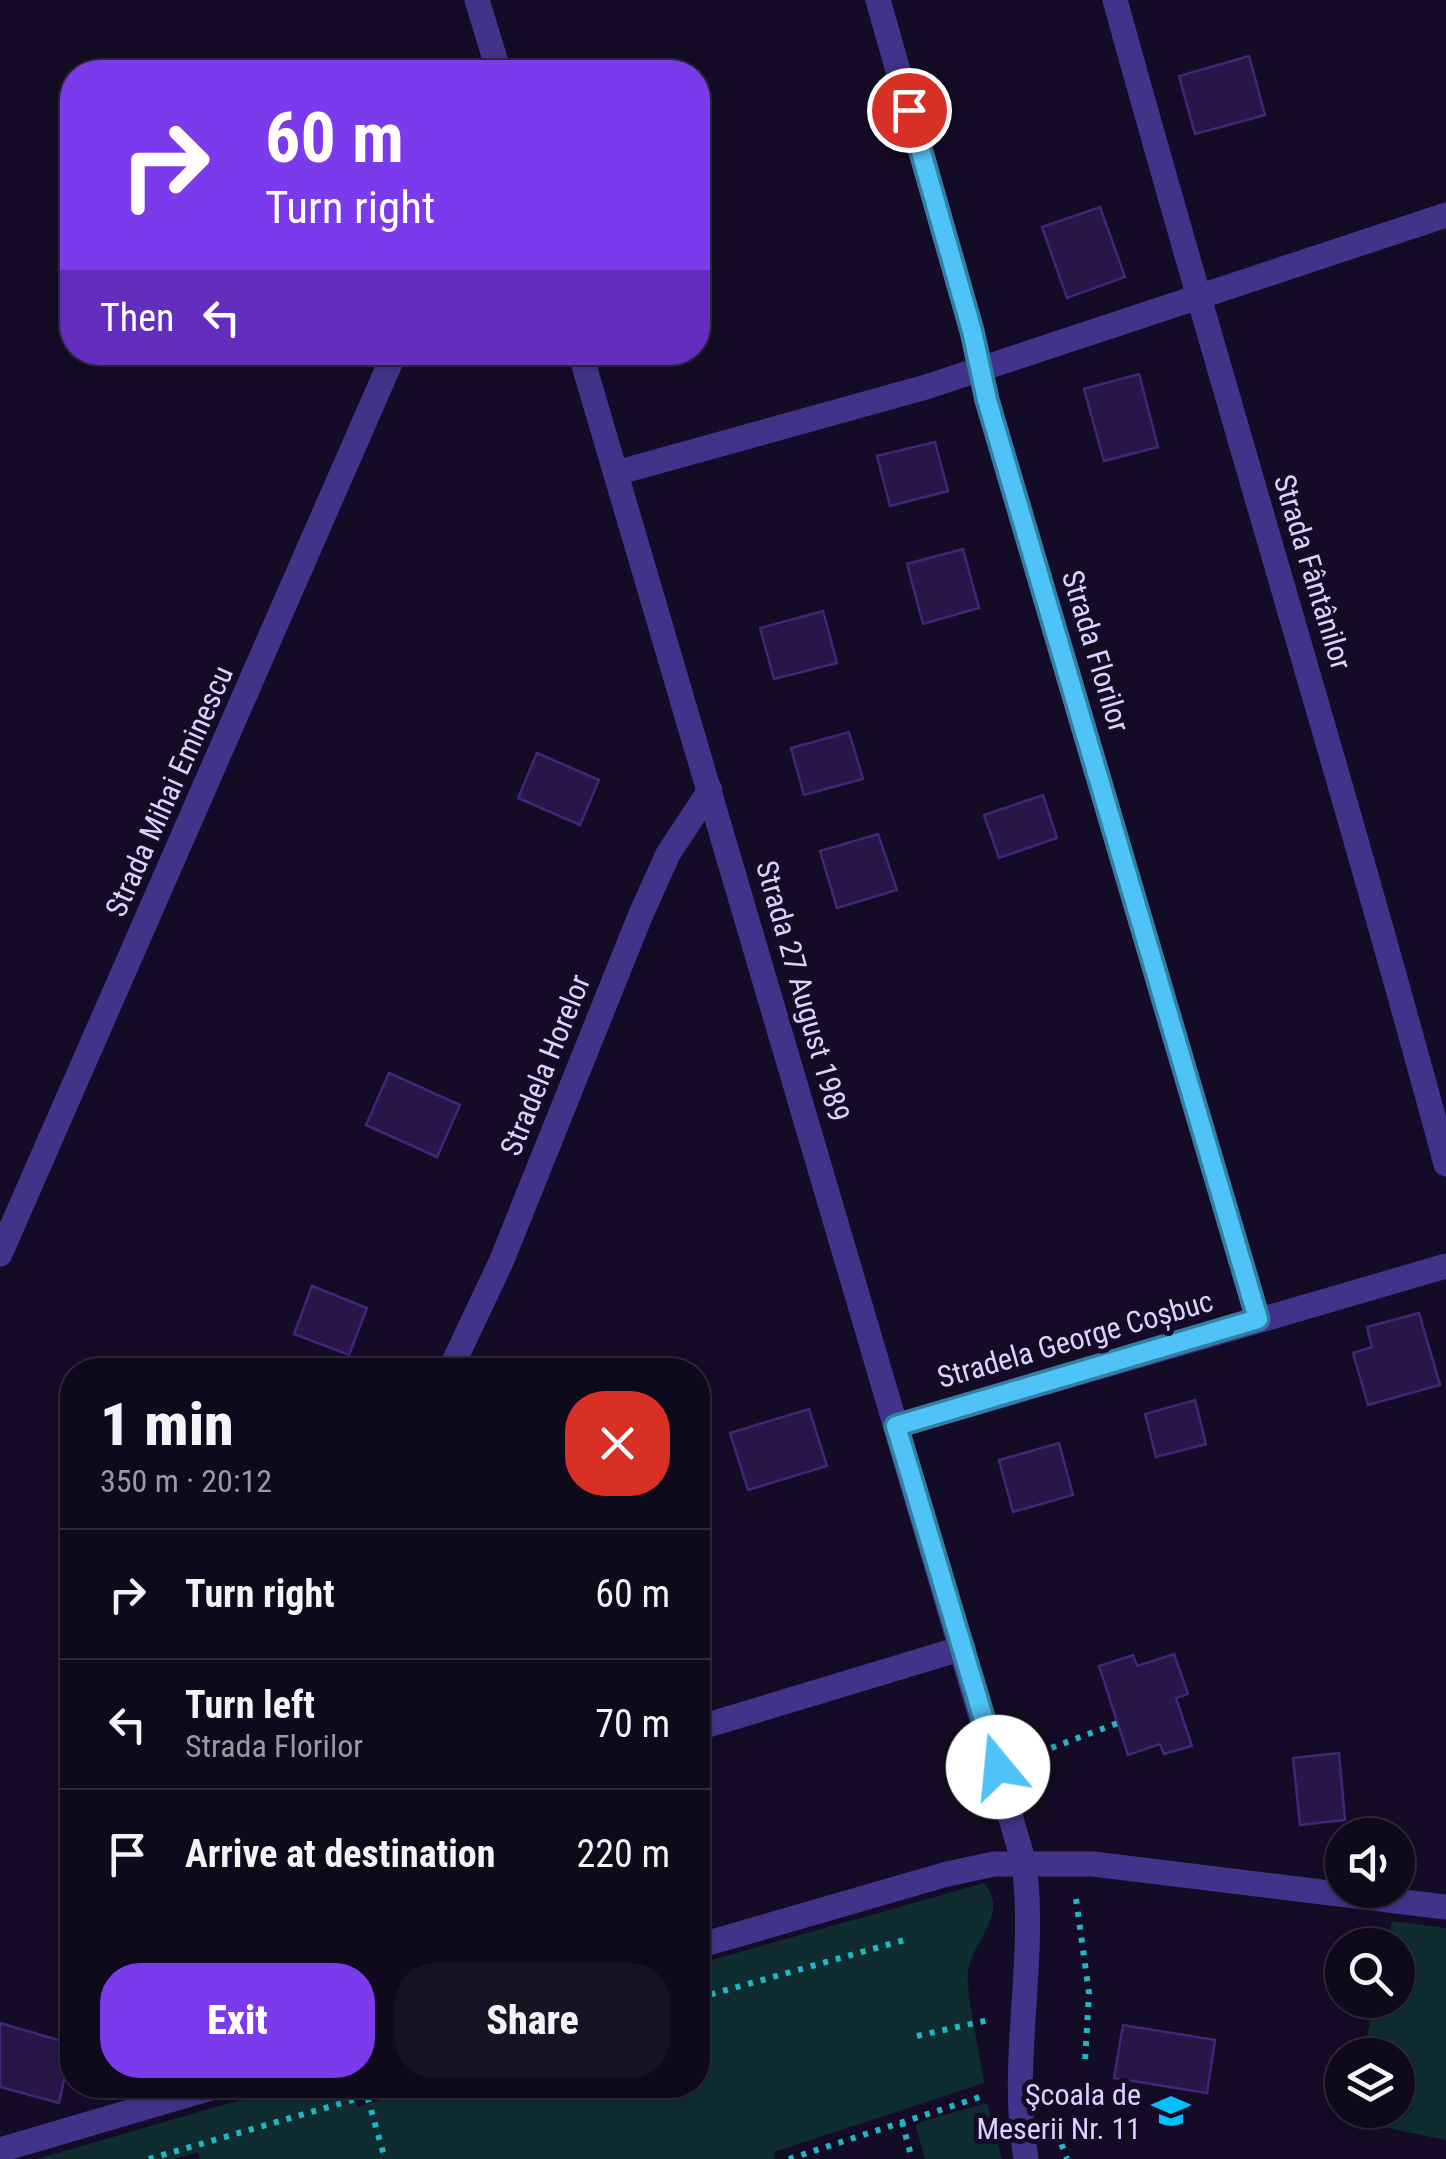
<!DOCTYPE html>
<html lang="en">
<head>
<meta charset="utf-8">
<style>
	body { margin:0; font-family:"Roboto Condensed",sans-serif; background:#181225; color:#f1f3f6; height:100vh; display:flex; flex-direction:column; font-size:38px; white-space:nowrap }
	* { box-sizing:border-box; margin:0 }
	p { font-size:32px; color:#9b9aa3 }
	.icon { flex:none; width:55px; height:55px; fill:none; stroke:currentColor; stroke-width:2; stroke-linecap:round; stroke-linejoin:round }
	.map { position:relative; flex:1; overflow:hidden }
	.drawer { position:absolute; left:60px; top:1358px; width:650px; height:740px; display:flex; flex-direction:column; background:#0f091c; border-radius:40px; box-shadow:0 2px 8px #0004,0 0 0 2px #2f2a3b }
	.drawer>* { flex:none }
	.hud { position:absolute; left:60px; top:60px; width:650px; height:305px; border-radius:40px; box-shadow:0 2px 8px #0004,0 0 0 2px #2f2a3b; background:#7c3aed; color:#fff; overflow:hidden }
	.fabs { position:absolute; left:1325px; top:1818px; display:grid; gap:20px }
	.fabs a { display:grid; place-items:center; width:90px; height:90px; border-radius:50%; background:#0f091c; box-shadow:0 2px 8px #0004,0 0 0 2px #2f2a3b; font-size:50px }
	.pin { position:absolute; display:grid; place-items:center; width:85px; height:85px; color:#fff; margin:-42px; border:5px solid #fff; border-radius:50%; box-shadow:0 2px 10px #0007 }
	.me { position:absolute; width:110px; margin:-55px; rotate:343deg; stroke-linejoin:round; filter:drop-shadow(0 0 8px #0008) }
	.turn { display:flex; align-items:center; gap:35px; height:210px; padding:0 40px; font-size:45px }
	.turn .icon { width:130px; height:130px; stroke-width:2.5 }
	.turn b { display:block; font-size:70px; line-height:85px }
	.then { display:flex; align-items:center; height:95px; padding:0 40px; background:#0003; gap:20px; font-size:38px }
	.round { display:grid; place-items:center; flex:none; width:105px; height:105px; border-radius:40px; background:#181225 }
	.headline { display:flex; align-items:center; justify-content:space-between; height:170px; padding:0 40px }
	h1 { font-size:60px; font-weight:800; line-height:75px }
	.action { display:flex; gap:20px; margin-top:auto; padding:20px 40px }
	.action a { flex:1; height:115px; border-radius:40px; background:#7c3aed; color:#fff; font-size:40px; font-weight:800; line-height:115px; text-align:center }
	.action a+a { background:#181225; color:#f1f3f6 }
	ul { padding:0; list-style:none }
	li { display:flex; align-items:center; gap:30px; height:130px; padding:0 40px; border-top:2px solid #2f2a3b }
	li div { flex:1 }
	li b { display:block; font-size:38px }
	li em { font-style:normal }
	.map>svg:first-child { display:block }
</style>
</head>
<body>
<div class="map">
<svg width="1446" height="2159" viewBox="0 0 1446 2159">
	<rect width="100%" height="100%" fill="#140c26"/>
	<g fill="#0f2d31">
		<path d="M984 1883C1010 1913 973 1940 968 1971 965 1989 981 2060 984 2083L774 2152 775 2159H200L198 2152 175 2159H37L292 2085H348L358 2107 388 2098 390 2085H698V1964Z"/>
		<path d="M1392 1921 1446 1928V2140L1349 2120 1351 2110H1398V2055H1363L1375 2000H1398V1945H1387Z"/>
		<path d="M987 2103 1002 2159H925L916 2126 920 2122Z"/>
	</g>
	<g fill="#281649" stroke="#412678" stroke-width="2.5">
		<path d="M1249 56 1265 115 1195 134 1179 76Z"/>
		<path d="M1100 207 1125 277 1067 298 1042 227Z"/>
		<path d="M1139 374 1158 447 1104 461 1084 389Z"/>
		<path d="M935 442 948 491 890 506 877 456Z"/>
		<path d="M963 549 979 608 923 624 907 564Z"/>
		<path d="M823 611 837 663 774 679 760 628Z"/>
		<path d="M849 732 863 779 804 795 791 748Z"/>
		<path d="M537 753 599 780 580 825 518 798Z"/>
		<path d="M1043 795 1057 838 999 858 984 815Z"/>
		<path d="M878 834 897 890 837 908 820 851Z"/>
		<path d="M389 1073 460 1105 437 1157 366 1125Z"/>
		<path d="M312 1286 367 1308 349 1355 294 1334Z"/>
		<path d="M1419 1313 1440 1385 1368 1405 1353 1353 1372 1347 1367 1327Z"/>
		<path d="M1195 1400 1206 1444 1156 1457 1145 1414Z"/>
		<path d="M809 1409 827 1466 748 1490 730 1433Z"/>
		<path d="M1059 1443 1073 1495 1013 1512 999 1460Z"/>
		<path d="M1174 1654 1188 1694 1176 1698 1192 1746 1164 1754 1160 1744 1128 1755 1099 1666 1133 1655 1137 1666Z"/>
		<path d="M1339 1753 1345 1820 1300 1825 1293 1758Z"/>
		<path d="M0 2023 72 2044 59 2103 0 2087Z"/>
		<path d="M1123 2025 1215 2040 1207 2093 1114 2078Z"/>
	</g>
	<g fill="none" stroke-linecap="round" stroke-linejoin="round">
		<g stroke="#22b6c2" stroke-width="6" stroke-dasharray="5 8" stroke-linecap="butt">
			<path d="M1027 1757 1118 1723"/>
			<path d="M1076 1899 1089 1993 1085 2062"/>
			<path d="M698 1998 908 1939"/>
			<path d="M917 2036 993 2019"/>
			<path d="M364 2085 385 2159"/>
			<path d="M902 2122 912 2159"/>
			<path d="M1057 2132 1067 2159"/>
			<path d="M149 2159 404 2085"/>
			<path d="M789 2159 983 2096"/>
		</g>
		<g stroke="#42338a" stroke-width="25">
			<path d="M477 0 499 72"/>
			<path d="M878 0 972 331 987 400 1258 1319"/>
			<path d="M1115 0C1222 389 1341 774 1446 1164"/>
			<path d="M580 352 1024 1863C1037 1962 1009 2061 1026 2159"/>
			<path d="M616 473 926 387 1446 215"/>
			<path d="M0 1254 395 352"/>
			<path d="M450 1370 501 1262 641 914 668 854 710 790"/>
			<path d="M896 1426 1446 1266"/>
			<path d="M698 1728 963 1648"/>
			<path d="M698 1946 947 1874 994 1864H1093L1446 1907"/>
			<path d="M0 2150 221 2085"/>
		</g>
	</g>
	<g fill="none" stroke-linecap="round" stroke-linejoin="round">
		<g stroke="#337fa1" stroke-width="25">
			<path id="route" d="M909 110 972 331 987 400 1258 1319 896 1426 998 1767"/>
		</g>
		<use href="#route" stroke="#4fc3f7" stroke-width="18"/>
	</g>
	<defs>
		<g id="university-bare" transform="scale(3)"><path d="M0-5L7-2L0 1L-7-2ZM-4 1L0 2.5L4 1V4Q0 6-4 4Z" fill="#00c1fd" stroke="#140c26" stroke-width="2.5" paint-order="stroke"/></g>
	</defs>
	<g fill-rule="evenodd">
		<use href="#university-bare" x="1171" y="2111"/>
	</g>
	<g text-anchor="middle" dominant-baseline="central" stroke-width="10" stroke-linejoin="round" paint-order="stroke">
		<g font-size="30" fill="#ddd2ff" stroke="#140c26">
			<text transform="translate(1313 572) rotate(73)">Strada Fântânilor</text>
			<text transform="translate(1096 651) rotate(73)">Strada Florilor</text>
			<text transform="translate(169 791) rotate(-66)">Strada Mihai Eminescu</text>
			<text transform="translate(803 991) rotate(74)">Strada 27 August 1989</text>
			<text transform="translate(545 1065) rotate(-68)">Stradela Horelor</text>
			<text transform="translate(1075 1339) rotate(-16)">Stradela George Coșbuc</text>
		</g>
		<g font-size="30" fill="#ddd2ff" stroke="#140c26" text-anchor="end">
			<text x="1141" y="2094">Şcoala de<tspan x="1141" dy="34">Meserii Nr. 11</tspan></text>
		</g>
	</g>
</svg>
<div class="fabs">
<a><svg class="icon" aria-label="sound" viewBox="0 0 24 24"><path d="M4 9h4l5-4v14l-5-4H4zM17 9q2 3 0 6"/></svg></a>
<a><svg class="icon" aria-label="search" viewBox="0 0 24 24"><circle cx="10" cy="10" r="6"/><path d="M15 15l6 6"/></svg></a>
<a><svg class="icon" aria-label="layers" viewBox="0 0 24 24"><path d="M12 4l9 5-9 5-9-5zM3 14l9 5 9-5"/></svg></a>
</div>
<div class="pin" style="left:909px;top:110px;background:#d93025"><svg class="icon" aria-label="arrive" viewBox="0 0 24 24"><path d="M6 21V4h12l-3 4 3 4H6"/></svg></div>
<svg class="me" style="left:998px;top:1767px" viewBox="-20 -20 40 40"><circle r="19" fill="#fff"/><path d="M0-13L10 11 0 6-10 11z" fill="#4fc3f7"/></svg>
<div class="hud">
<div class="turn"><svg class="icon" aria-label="right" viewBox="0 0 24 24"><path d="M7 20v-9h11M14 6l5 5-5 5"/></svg><div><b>60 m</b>Turn right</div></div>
<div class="then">Then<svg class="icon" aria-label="left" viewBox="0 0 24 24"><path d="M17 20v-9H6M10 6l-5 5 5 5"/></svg></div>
</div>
<section class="drawer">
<div class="headline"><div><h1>1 min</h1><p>350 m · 20:12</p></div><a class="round" style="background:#d93025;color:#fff"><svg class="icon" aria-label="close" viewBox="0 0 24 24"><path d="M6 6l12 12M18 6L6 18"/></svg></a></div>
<ul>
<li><svg class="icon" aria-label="right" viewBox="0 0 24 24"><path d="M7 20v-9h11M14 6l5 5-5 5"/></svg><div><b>Turn right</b></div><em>60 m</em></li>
<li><svg class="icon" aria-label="left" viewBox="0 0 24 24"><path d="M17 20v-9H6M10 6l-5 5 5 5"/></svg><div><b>Turn left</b><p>Strada Florilor</p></div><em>70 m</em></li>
<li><svg class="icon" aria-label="arrive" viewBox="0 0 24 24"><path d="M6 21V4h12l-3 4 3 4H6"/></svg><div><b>Arrive at destination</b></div><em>220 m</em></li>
</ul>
<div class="action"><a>Exit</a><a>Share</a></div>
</section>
</div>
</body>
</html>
